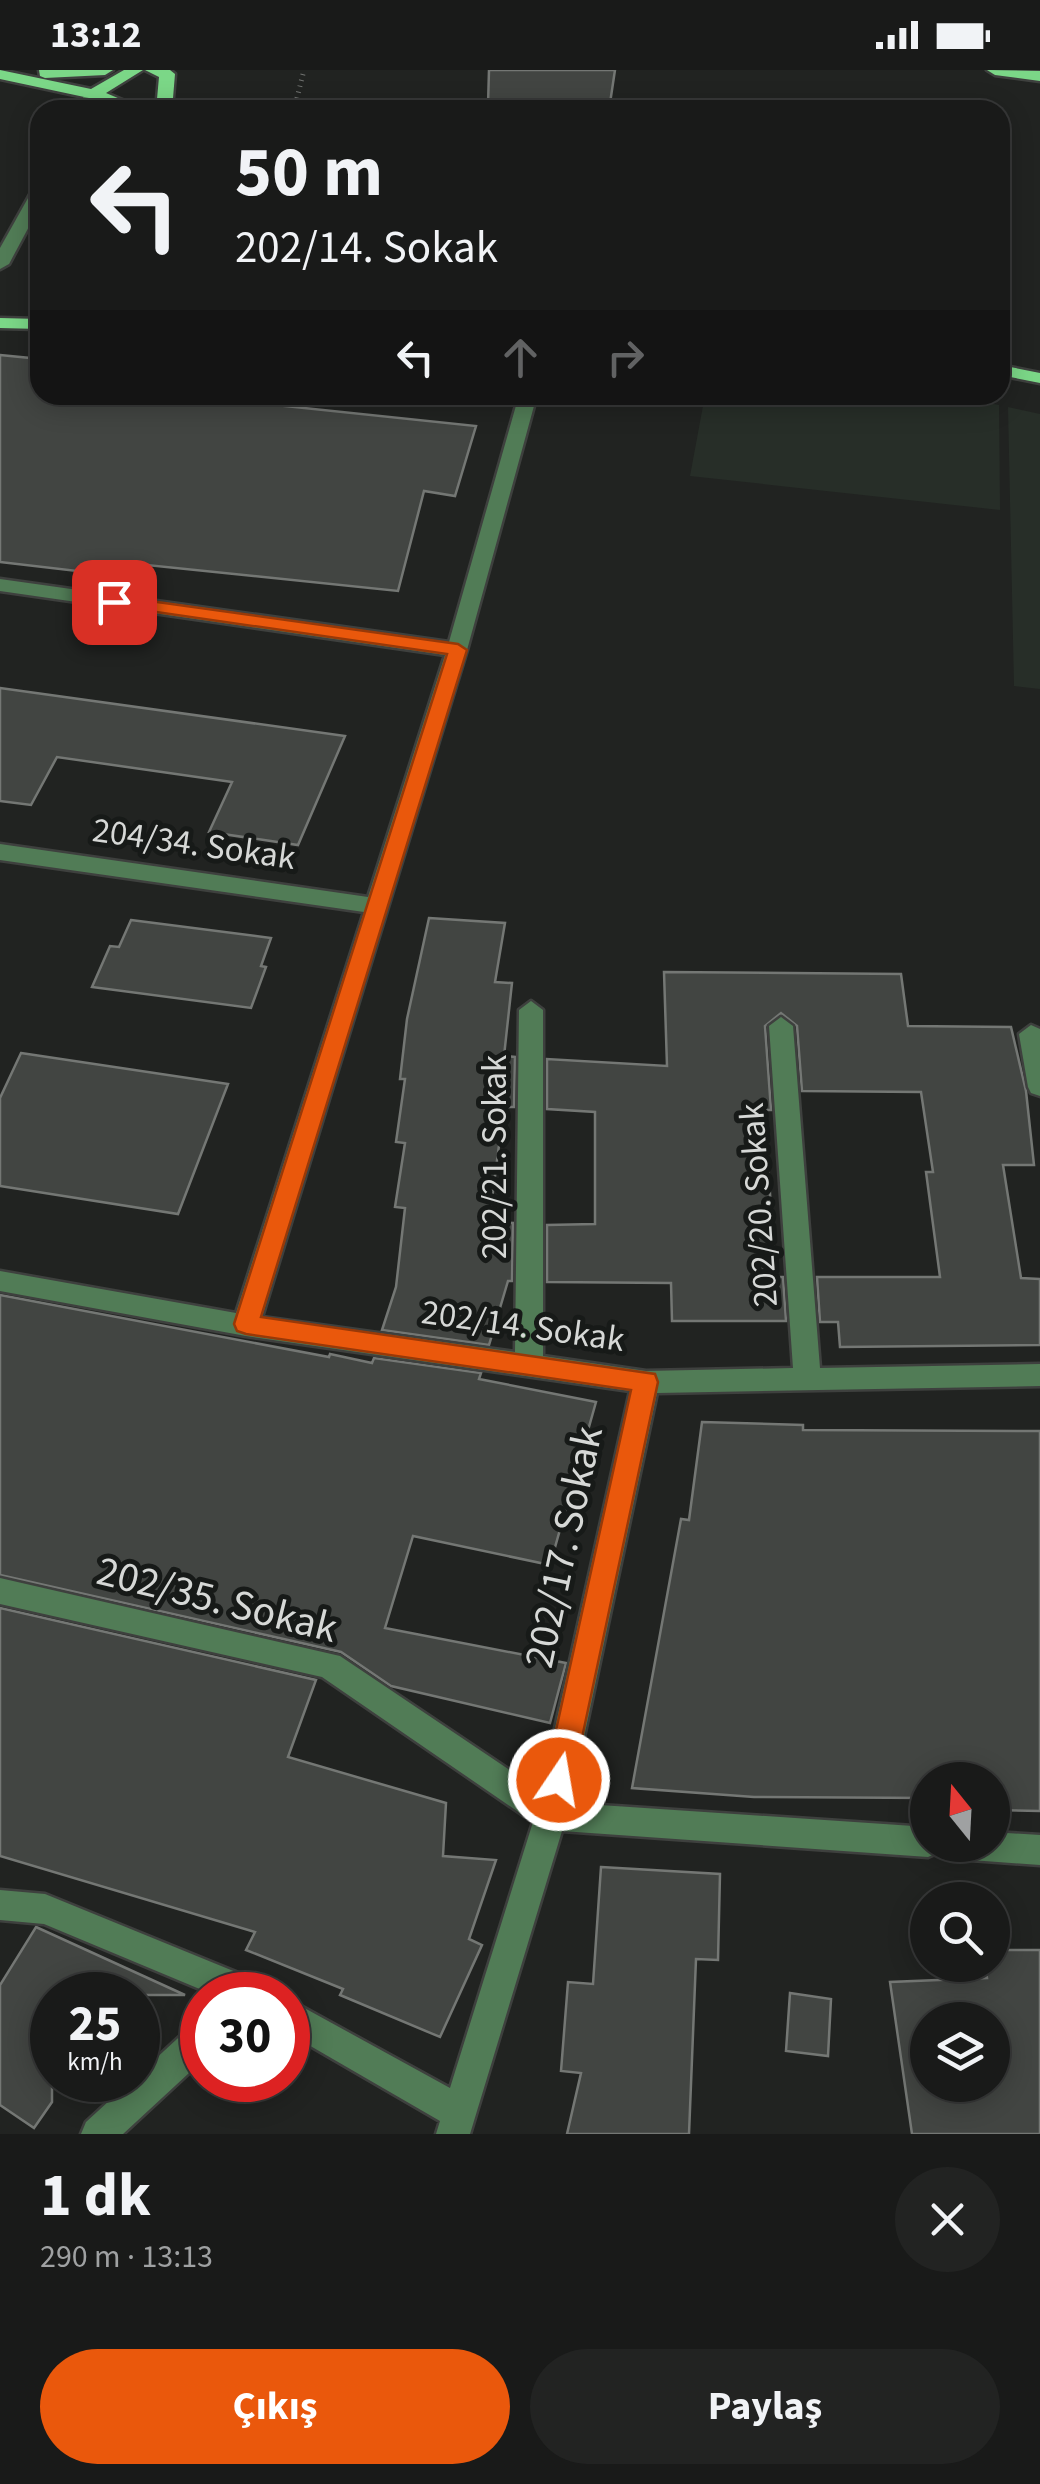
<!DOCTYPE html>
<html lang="tr">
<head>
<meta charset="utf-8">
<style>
	body { margin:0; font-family:"Source Sans 3",sans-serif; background:#222322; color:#f1f3f6; height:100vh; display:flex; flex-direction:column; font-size:38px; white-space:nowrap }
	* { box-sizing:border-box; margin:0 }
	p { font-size:32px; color:#9fa1a2 }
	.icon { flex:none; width:55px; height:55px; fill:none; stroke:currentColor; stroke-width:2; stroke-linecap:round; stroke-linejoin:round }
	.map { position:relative; height:2064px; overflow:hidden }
	.sheet { display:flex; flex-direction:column; background:#191a19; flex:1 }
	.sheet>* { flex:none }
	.hud { position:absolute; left:30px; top:30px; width:980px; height:305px; border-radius:30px; box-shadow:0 5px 25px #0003,0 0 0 2px #373838; background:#191a19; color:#f1f3f6; overflow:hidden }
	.needle { width:65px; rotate:342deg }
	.buttons { position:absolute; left:910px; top:1692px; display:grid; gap:20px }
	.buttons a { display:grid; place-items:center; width:100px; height:100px; border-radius:50%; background:#191a19; box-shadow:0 5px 25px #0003,0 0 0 2px #373838; font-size:50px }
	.speed { position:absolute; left:30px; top:1902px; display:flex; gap:20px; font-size:50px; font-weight:700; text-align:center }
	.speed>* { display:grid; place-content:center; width:130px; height:130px; border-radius:50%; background:#191a19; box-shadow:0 5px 25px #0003,0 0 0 2px #373838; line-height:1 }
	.speed small { font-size:25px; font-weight:400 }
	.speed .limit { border:15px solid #d22; background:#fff; color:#111 }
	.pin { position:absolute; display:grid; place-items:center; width:85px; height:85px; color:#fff; margin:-42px; border-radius:20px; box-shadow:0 5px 15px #0006 }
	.me { position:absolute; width:110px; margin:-55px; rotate:12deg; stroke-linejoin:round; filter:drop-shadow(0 0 8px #0008) }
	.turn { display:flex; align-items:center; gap:35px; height:210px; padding:0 40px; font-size:45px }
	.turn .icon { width:130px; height:130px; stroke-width:2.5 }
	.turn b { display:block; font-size:70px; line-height:85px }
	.lanes { display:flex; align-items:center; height:95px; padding:0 40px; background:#0003; justify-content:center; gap:50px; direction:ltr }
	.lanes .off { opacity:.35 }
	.round { display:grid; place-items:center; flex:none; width:105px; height:105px; border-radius:52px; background:#222322 }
	.summary { display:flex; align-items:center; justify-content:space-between; height:170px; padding:0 40px }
	h1 { font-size:60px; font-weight:700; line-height:75px }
	.primary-button { display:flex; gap:20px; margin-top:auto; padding:20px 40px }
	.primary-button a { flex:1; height:115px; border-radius:60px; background:#ea580c; color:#fff; font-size:40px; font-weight:700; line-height:115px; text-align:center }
	.primary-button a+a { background:#222322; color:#f1f3f6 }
	.status { display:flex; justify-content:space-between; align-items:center; height:70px; padding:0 50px; background:#191a19; direction:ltr }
	.status svg { height:28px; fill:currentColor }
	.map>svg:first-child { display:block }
</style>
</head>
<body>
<div class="status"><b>13:12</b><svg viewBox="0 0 49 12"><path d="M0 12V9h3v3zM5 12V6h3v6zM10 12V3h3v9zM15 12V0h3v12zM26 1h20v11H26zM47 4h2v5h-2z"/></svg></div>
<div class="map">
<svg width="1040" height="2064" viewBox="0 0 1040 2064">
	<rect width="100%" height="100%" fill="#212321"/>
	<g fill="#272e28">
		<path d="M705 325H944L999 335 1000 440 690 406Z"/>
		<path d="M1008 337 1040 344V619L1014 616Z"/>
	</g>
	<g fill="#424542" stroke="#747774" stroke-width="2.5" fill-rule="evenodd">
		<path d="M489 0H615L609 40 488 35Z"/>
		<path d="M0 285 40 289V325H180L476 356 455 426 424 421 398 521 118 492 111 505 0 492Z"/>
		<path d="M0 618 345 666 298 775 209 762 232 712 57 687 31 735 0 731Z"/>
		<path d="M429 848 505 853 495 912 512 913 504 986 515 987 514 1037H504L489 1152 513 1153 512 1211H508L489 1275 382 1260 396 1217 405 1138 395 1137 405 1073 396 1072 405 1009H400L407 949Z"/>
		<path d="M131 850 271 868 261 896 266 897 251 938 92 917 110 876 119 877Z"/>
		<path d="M664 902 901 904 908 956 1011 957 1026 1021 1034 1095H1003L1021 1208 1040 1209V1275L840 1277 838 1252H820L817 1207H940L926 1102H933L921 1022 802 1021 797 956 781 943 765 956 771 1040H765L775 1207H783L786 1251H672L671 1213 547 1212V1155L595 1154V1042L547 1039V989L667 996Z"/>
		<path d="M21 983 228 1014 178 1144 0 1116V1028Z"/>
		<path d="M0 1225 329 1287 330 1284 372 1293 374 1288 481 1303 479 1309 596 1332 550 1495 413 1466 385 1558 566 1593 550 1653 391 1616 341 1582 0 1505Z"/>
		<path d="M702 1352 803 1355V1360L1040 1361V1741L992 1740V1710H928V1728L754 1727 632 1718 681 1449 689 1450Z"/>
		<path d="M0 1538 316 1610 288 1687 446 1733 443 1786 496 1790 469 1869 482 1875 440 1967 340 1925 343 1919 246 1880 255 1862 0 1786Z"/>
		<path d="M601 1797 720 1804 718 1890 696 1889 689 2064H567L581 2003 561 2001 568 1912 593 1914Z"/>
		<path d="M36 1857 185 1925H52V2032L34 2058 0 2035V1915Z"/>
		<path d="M992 1880H1040V2064H912L890 1912 987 1908 985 1895H992ZM928 1950H992V2015H928Z"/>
		<path d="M790 1923 831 1929 828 1986 786 1981Z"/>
	</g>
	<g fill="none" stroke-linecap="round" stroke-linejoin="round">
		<g stroke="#3e403e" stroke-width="5">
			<g id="minor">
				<path d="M93 19 101 24 92 40H76L87 21Z"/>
				<path d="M40 116V136L9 194 0 199V178L32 121Z"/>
				<path d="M519 325H537L467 580 262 1247 515 1282 519 940 531 931 543 940V1286L646 1301 793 1298 769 956 781 947 793 956 820 1298 1040 1294V1316L657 1323 570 1733 928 1757V1775H943L939 1782 928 1787 562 1761 470 2064H436L440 2051 288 1963V1929L450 2018 533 1752 322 1607 0 1534V1508L340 1586 541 1721 630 1321 246 1266 0 1221V1201L236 1243 364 842 0 790V774L368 827 445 585 0 521V509L449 572Z"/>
				<path d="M1031 955 1040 959V1026L1031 1023 1028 1017 1019 964Z"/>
				<path d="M992 1762 1040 1765V1795L971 1790 960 1786 955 1775H992Z"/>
				<path d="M0 1820 45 1824 265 1914 270 1925H214L44 1854 0 1850Z"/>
				<path d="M202 1952V1991L123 2064H81L86 2052 132 2010H138V2005L190 1957Z"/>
			</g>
		</g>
		<g stroke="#3e403e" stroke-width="5">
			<g id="major">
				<path d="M0 0 91 19 124 0H143L106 23 146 40H123L89 28 0 9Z"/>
				<path d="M39 0H113L105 5 45 8 40 6Z"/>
				<path d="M145 0H170L175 4 172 40H156L159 7Z"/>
				<path d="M987 0 1040 1V11L995 5Z"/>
				<path d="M0 248 40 249V259L0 258Z"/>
				<path d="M1000 295 1040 303V313L1000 305Z"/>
			</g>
		</g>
		<path stroke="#717371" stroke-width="5" stroke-dasharray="1 5" stroke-linecap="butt" d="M294 40 304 0"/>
		<use href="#minor" fill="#517c56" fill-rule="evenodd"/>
		<use href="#major" fill="#7bd787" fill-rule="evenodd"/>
	</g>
	<path fill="#ea580c" stroke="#983908" stroke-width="2.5" d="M114 526 458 574 467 580 261 1247 655 1304 658 1312 573 1710 569 1719 559 1723 549 1719 545 1710 631 1320 246 1264 237 1261 234 1254 447 584 108 535 105 532Z"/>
	<g text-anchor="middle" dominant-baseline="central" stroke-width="10" stroke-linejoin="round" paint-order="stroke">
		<g font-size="35" fill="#d6d8d6" stroke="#171a18">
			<text transform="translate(194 774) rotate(8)">204/34. Sokak</text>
			<text transform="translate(495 1087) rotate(-90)">202/21. Sokak</text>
			<text transform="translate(759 1135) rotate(-94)">202/20. Sokak</text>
			<text transform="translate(523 1256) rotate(8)">202/14. Sokak</text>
		</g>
		<g font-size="42" fill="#d6d8d6" stroke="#171a18">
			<text transform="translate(564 1477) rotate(-78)">202/17. Sokak</text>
			<text transform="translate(217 1530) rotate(14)">202/35. Sokak</text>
		</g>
	</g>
</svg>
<div class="buttons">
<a><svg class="needle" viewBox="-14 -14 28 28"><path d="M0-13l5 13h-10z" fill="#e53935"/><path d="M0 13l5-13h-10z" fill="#9fa1a2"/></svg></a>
<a><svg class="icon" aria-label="search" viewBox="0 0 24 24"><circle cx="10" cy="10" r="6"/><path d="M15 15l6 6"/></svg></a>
<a><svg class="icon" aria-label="layers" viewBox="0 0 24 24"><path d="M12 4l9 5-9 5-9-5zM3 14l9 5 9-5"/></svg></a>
</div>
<div class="speed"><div>25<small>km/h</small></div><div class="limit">30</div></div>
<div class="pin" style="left:114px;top:532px;background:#d93025"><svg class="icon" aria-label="arrive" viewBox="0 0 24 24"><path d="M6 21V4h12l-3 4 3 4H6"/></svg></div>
<svg class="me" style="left:559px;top:1710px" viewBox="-20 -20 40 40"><circle r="17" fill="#ea580c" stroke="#fff" stroke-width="3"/><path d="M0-11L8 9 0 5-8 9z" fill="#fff"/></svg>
<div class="hud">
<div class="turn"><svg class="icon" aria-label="left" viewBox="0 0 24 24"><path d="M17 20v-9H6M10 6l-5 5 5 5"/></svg><div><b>50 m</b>202/14. Sokak</div></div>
<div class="lanes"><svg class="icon" aria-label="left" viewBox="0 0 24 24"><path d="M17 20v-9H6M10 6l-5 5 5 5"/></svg><svg class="icon off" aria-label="ahead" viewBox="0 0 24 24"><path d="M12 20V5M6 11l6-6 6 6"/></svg><svg class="icon off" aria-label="right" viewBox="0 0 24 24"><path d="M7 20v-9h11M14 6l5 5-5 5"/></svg></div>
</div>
</div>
<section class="sheet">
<div class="summary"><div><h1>1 dk</h1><p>290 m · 13:13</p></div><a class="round"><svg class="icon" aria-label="close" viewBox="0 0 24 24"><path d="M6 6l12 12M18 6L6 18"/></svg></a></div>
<div class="primary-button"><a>Çıkış</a><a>Paylaş</a></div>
</section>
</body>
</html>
